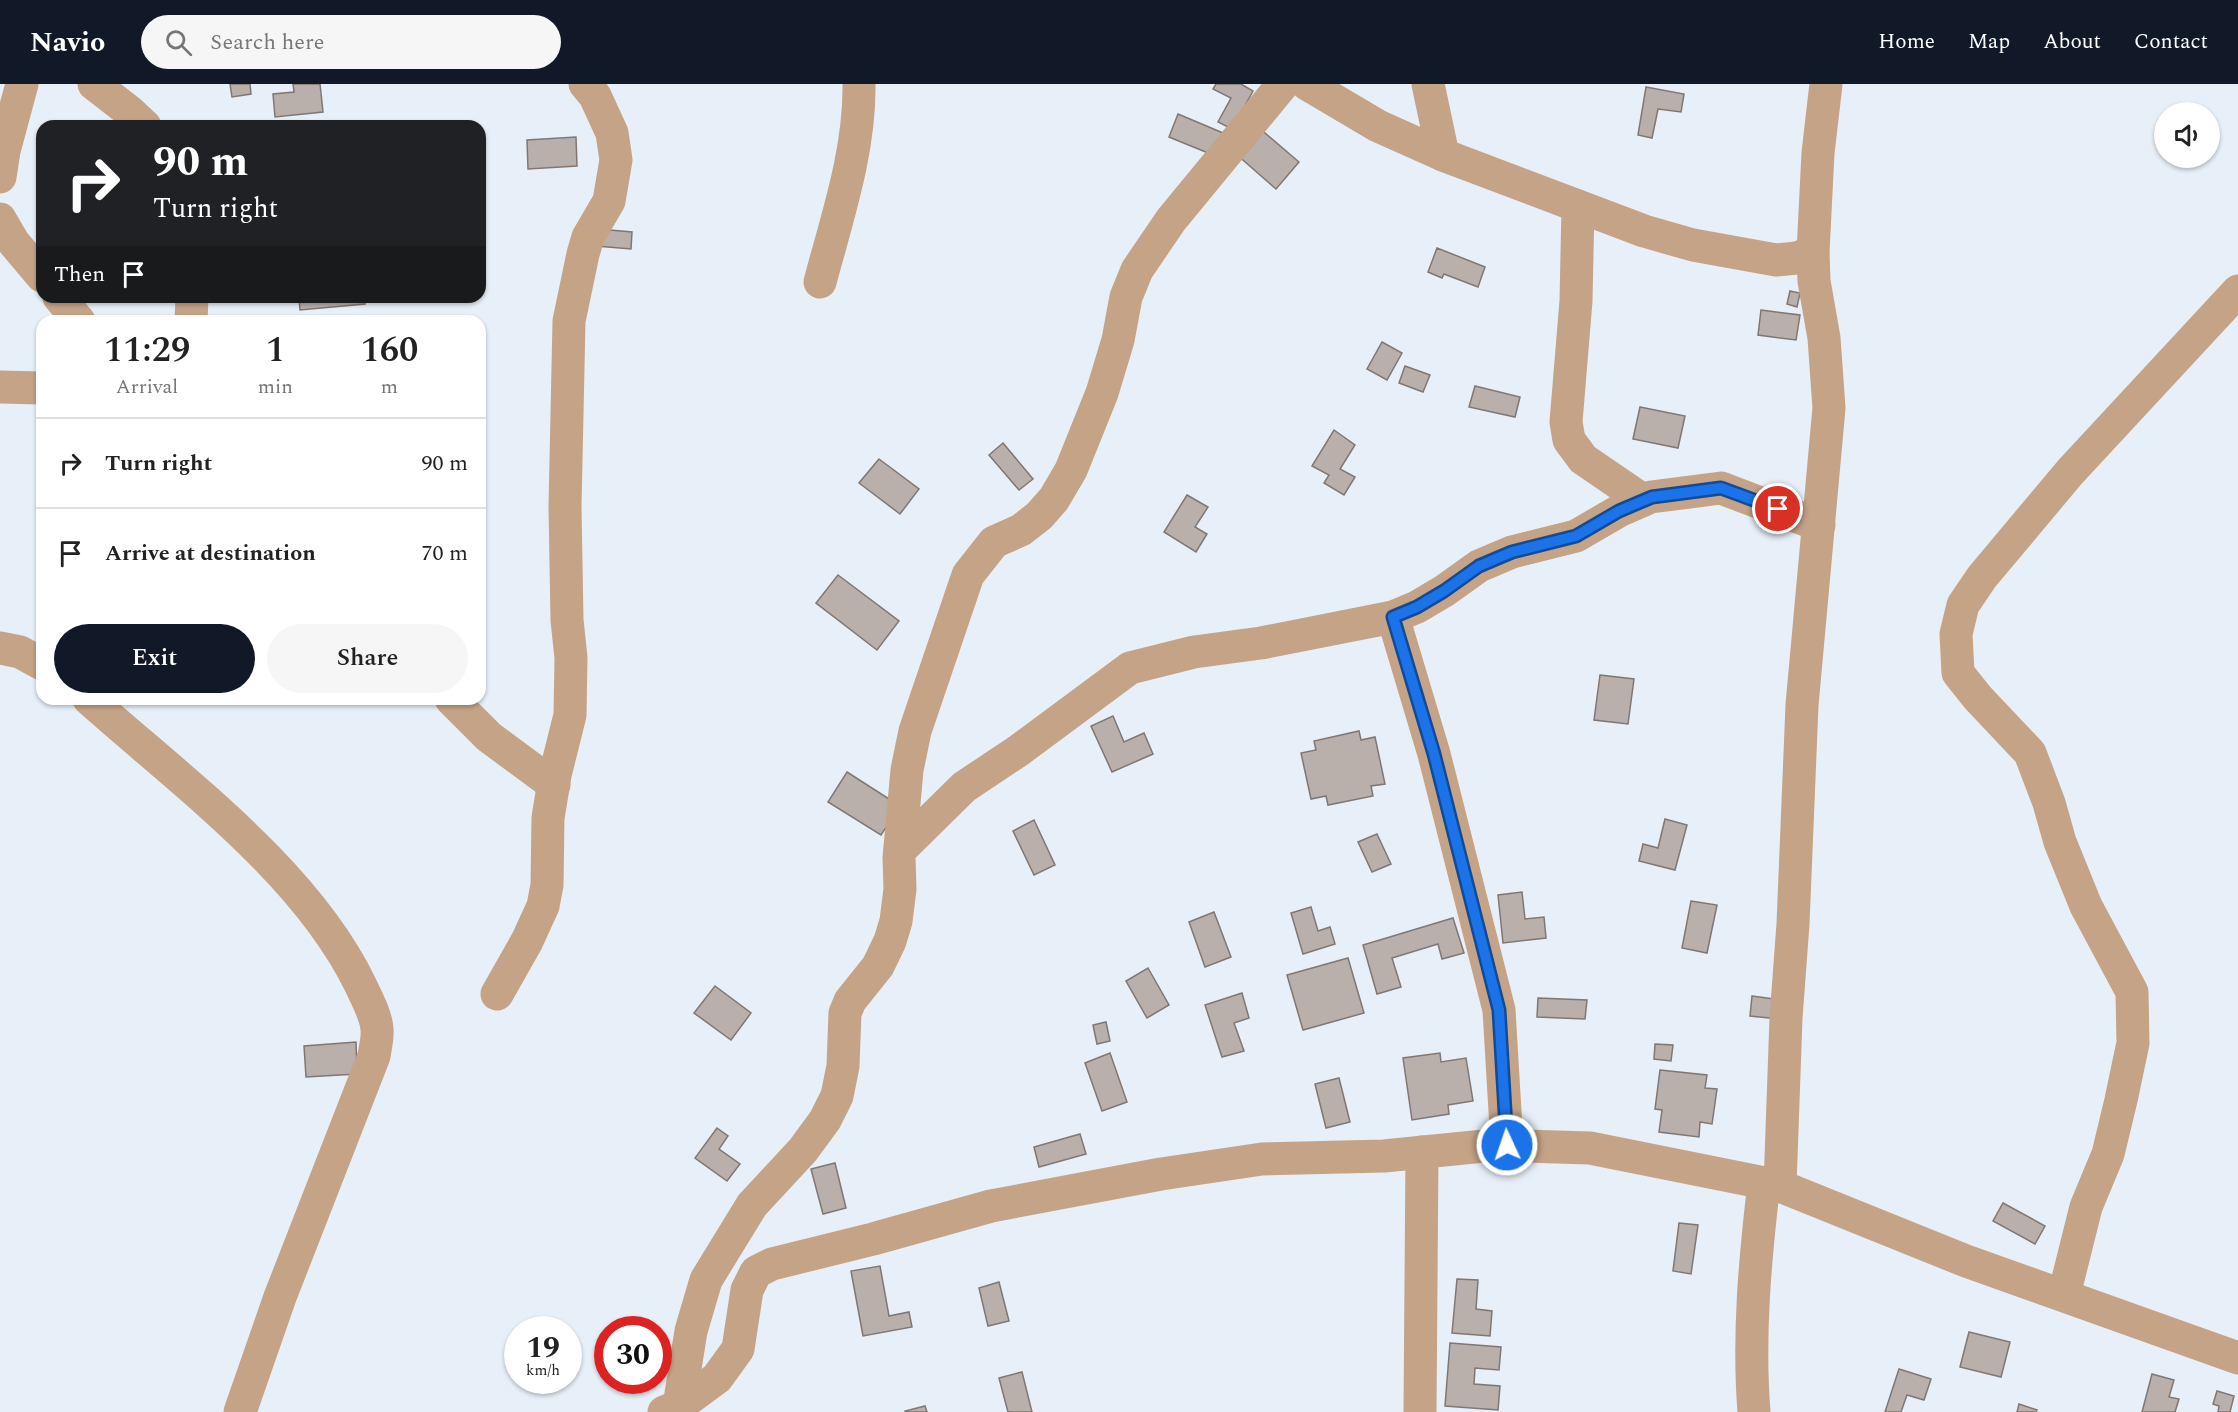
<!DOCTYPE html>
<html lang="en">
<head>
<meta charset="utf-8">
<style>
	body { margin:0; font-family:Spectral,serif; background:#f6f6f6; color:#222; height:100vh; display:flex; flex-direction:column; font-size:22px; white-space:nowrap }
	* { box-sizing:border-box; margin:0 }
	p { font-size:20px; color:#767676 }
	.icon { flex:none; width:33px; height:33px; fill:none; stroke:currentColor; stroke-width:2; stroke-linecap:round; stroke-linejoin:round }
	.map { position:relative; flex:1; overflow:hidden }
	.details { position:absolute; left:36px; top:231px; width:450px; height:390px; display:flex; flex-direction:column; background:#fff; border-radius:18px; box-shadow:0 2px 4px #0004 }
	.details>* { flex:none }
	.banner { position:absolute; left:36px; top:36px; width:450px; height:183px; border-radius:18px; box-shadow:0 2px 4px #0004; background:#202124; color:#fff; overflow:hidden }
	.controls { position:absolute; left:2154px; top:18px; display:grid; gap:12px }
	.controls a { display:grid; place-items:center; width:66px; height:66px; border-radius:50%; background:#fff; box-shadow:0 2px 4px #0004; font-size:30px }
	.speed { position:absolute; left:504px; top:1232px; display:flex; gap:12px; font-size:30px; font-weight:700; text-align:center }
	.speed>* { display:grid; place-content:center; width:78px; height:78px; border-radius:50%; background:#fff; box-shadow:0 2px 4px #0004; line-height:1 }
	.speed small { font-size:15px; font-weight:400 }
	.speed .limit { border:9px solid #d22; background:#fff; color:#111 }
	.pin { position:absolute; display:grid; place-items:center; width:51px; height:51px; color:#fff; margin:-26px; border:3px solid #fff; border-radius:50%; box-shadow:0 2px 6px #0007 }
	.me { position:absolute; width:66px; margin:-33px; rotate:357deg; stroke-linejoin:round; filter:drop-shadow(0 0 4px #0008) }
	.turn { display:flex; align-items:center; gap:21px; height:126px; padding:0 18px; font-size:27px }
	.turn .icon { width:78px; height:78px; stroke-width:2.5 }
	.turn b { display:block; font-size:42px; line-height:51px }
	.then { display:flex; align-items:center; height:57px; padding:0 18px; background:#0003; gap:12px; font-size:22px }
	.eta { display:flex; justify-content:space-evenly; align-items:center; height:102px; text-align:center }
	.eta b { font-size:36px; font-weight:600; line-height:42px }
	.cta { display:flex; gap:12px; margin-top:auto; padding:12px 18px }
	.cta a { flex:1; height:69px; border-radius:36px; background:#111827; color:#fff; font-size:24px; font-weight:600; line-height:69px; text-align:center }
	.cta a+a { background:#f6f6f6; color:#222 }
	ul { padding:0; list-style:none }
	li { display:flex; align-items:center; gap:18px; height:90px; padding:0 18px; border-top:2px solid #e0e0e0 }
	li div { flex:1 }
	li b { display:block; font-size:22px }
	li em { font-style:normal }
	header { display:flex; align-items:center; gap:36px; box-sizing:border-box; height:84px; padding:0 30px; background:#111827; color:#fff }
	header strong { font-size:28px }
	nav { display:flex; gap:33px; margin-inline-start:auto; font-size:21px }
	.search { width:420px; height:54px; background:#f6f6f6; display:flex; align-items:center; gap:15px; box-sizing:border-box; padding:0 21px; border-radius:33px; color:#767676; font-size:22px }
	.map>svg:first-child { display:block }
</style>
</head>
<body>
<header>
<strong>Navio</strong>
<div class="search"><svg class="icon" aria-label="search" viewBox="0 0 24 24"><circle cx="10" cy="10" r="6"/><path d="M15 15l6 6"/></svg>Search here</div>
<nav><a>Home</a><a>Map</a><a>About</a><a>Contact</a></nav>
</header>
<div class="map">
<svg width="2238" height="1328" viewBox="0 0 2238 1328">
	<rect width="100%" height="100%" fill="#e7eff8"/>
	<g fill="#bab0ab" stroke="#817772" stroke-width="1.5">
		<path d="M230 0H250L251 10 232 13Z"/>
		<path d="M293 0H320L323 28 275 33 273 10 294 8Z"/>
		<path d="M1216 0H1241L1253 7 1232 45 1218 38 1231 14 1213 5Z"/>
		<path d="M1646 3 1684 10 1681 28 1658 25 1652 54 1638 51Z"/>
		<path d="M1178 30 1223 49 1213 71 1169 53Z"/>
		<path d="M1258 43 1299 78 1276 105 1236 70Z"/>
		<path d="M576 53 577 82 528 85 527 56Z"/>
		<path d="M598 145 632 148 631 165 596 162Z"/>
		<path d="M1437 164 1485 183 1478 203 1444 190 1442 194 1428 188Z"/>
		<path d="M1790 207 1800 209 1797 223 1787 220Z"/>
		<path d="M299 213H364L365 220 300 226Z"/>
		<path d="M381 213H406L382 218Z"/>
		<path d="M1761 226 1800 231 1796 256 1758 251Z"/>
		<path d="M1382 258 1402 269 1387 296 1367 285Z"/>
		<path d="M1405 282 1430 291 1423 308 1399 299Z"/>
		<path d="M1475 302 1520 313 1515 333 1469 323Z"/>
		<path d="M1640 323 1685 332 1678 364 1633 355Z"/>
		<path d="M1334 346 1355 361 1340 385 1355 393 1344 411 1324 399 1329 391 1312 382Z"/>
		<path d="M1003 359 1033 395 1019 406 989 371Z"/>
		<path d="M879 375 919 405 900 430 859 399Z"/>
		<path d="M1187 411 1208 423 1195 443 1207 450 1196 468 1164 448Z"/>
		<path d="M838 491 899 537 877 566 816 519Z"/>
		<path d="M1600 591 1634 595 1628 640 1594 636Z"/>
		<path d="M1113 632 1124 658 1144 649 1153 670 1112 688 1091 642Z"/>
		<path d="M1359 647 1361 656 1375 653 1385 700 1371 702 1373 712 1328 721 1326 712 1311 715 1301 669 1316 666 1314 657Z"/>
		<path d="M847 688 900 722 881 751 828 718Z"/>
		<path d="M1665 735 1687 741 1675 786 1639 777 1643 760 1658 764Z"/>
		<path d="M1034 736 1055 781 1034 791 1013 747Z"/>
		<path d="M1377 750 1391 780 1372 788 1358 758Z"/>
		<path d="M1522 808 1525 835 1544 833 1546 854 1503 859 1498 811Z"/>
		<path d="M1691 817 1717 821 1707 869 1682 864Z"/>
		<path d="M1311 823 1318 847 1330 843 1335 860 1303 870 1291 829Z"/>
		<path d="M1214 828 1231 873 1205 883 1189 838Z"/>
		<path d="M1453 834 1464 869 1442 875 1438 860 1392 874 1401 903 1377 910 1363 861Z"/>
		<path d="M1348 874 1364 929 1303 946 1287 891Z"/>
		<path d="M1148 884 1169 921 1147 934 1126 897Z"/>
		<path d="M715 902 751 929 731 956 694 929Z"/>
		<path d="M1242 909 1249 934 1234 939 1244 967 1222 973 1205 921Z"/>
		<path d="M1752 912 1781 916 1779 935 1750 932Z"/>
		<path d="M1538 914 1587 916 1585 935 1537 933Z"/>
		<path d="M1106 938 1110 957 1097 960 1093 941Z"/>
		<path d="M356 958 357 990 306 993 304 962Z"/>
		<path d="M1655 960 1673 961 1671 977 1654 975Z"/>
		<path d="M1110 969 1127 1018 1102 1027 1085 979Z"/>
		<path d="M1440 969 1441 978 1466 974 1473 1017 1448 1021 1449 1030 1412 1036 1403 974Z"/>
		<path d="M1660 986 1707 991 1705 1004 1717 1005 1712 1040 1700 1038 1699 1053 1659 1048 1662 1026 1655 1025Z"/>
		<path d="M1339 994 1350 1038 1326 1044 1315 1000Z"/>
		<path d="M717 1044 728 1052 719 1065 740 1080 727 1097 695 1074Z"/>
		<path d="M1080 1050 1086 1070 1039 1083 1034 1063Z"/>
		<path d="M835 1079 846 1124 823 1130 811 1085Z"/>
		<path d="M2003 1119 2045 1142 2035 1160 1993 1137Z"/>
		<path d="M1679 1139 1698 1141 1691 1190 1673 1187Z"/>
		<path d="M880 1182 889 1232 909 1228 912 1243 863 1252 851 1187Z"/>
		<path d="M1457 1195 1478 1196 1476 1225 1492 1227 1490 1252 1452 1249Z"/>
		<path d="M999 1198 1009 1237 988 1242 979 1204Z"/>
		<path d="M1969 1248 2010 1258 2001 1293 1960 1283Z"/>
		<path d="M1450 1259 1501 1263 1499 1286 1475 1284 1474 1300 1500 1302 1498 1326 1445 1322Z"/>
		<path d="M1899 1285 1931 1295 1924 1316 1907 1311 1901 1328H1885Z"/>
		<path d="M1022 1288 1032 1328H1008L999 1294Z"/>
		<path d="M2152 1290 2174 1296 2169 1313 2179 1315 2175 1328H2142Z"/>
		<path d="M2217 1307 2234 1312 2230 1328H2218L2219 1322 2213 1320Z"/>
		<path d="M2019 1320 2037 1326 2036 1328H2017Z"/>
		<path d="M925 1322 927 1328H905V1327Z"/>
	</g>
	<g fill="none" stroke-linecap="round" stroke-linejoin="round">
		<g stroke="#c5a387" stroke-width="33">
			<path d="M94 0 130 28 145 42"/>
			<path d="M1307 0 1378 42 1443 71 1644 147 1693 161 1776 176 1797 174 1813 168"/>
			<path d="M1428 0 1443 71"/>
			<path d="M0 93 4 67 22 0"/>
			<path d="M1578 122 1576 217 1566 338 1569 356 1583 375 1643 416"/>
			<path d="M0 135 14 159 42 192"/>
			<path d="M820 198C837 134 860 67 859 0"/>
			<path d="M59 213 79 237"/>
			<path d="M191 237 192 213"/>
			<path d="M0 303 42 304"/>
			<path d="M1393 533 1434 670 1499 926 1507 1061"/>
			<path d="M0 564 20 568 42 580"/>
			<path d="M89 615C182 698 307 789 361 902 367 915 376 931 377 945 378 954 375 964 374 972L280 1213 240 1328"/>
			<path d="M451 615 489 653 554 701"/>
			<path d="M900 766 964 703 1018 667 1130 584 1194 568 1261 559 1393 533 1417 523 1444 507 1479 482 1512 468 1576 452 1619 427 1651 413 1721 404 1819 441"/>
			<path d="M497 910 527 857 543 822 547 801 548 734 555 691 570 631 571 574 567 536 565 423 569 237 583 170 588 153 609 117 616 76 612 49 595 12 585 0"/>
			<path d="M1780 1102 1786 934 1793 840 1802 621 1829 324 1824 254 1814 197 1813 168 1818 69 1826 0"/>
			<path d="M2064 1211 2086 1123 2108 1070 2121 1016 2133 959 2132 908 2086 822 2060 758 2049 719 2030 669 1978 614 1958 589 1956 550 1963 521 1982 493 2070 388 2238 207"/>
			<path d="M679 1322 691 1247 706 1196 752 1121 803 1066 825 1036 837 1012 843 982 845 929 850 917 878 882 890 857 896 837 900 805 899 774 907 686 915 647 968 491 994 458 1021 446 1039 432 1054 415 1071 386 1102 309 1118 256 1126 213 1137 186 1171 136 1283 0"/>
			<path d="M664 1328 679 1322 717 1294 738 1265 747 1206 756 1188 772 1180 873 1155 991 1122 1161 1090 1262 1075 1384 1072 1494 1061 1590 1064 1780 1102 1966 1177 2238 1274"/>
			<path d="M1420 1328 1422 1068"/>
			<path d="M1754 1328C1748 1252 1755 1175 1764 1099"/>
		</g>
	</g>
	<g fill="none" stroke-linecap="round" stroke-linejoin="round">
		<g stroke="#114b97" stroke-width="15">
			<path id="route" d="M1507 1061 1499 926 1434 670 1393 533 1417 523 1444 507 1479 482 1512 468 1576 452 1619 427 1652 413 1721 404 1778 425"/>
		</g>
		<use href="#route" stroke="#1a73e8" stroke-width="10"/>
	</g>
</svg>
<div class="controls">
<a><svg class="icon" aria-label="sound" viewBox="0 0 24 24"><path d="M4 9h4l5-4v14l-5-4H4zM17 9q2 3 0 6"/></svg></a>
</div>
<div class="speed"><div>19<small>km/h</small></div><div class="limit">30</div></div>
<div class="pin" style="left:1778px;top:425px;background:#d93025"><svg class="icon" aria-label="arrive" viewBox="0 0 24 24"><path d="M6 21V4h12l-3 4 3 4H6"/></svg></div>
<svg class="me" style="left:1507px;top:1061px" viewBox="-20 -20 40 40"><circle r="17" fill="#1a73e8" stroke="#fff" stroke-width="3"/><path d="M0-11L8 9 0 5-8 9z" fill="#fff"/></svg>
<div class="banner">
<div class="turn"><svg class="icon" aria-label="right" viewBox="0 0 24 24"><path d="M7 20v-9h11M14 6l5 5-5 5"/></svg><div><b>90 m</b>Turn right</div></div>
<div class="then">Then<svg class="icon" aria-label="arrive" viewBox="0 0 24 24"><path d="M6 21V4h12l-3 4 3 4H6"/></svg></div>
</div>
<section class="details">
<div class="eta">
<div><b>11:29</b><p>Arrival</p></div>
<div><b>1</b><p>min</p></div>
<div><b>160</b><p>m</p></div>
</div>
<ul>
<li><svg class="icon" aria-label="right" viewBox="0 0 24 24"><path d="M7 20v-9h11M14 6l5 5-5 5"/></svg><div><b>Turn right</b></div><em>90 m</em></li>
<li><svg class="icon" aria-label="arrive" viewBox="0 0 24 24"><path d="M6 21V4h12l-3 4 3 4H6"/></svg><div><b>Arrive at destination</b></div><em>70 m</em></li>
</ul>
<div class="cta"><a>Exit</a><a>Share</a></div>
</section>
</div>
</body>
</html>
